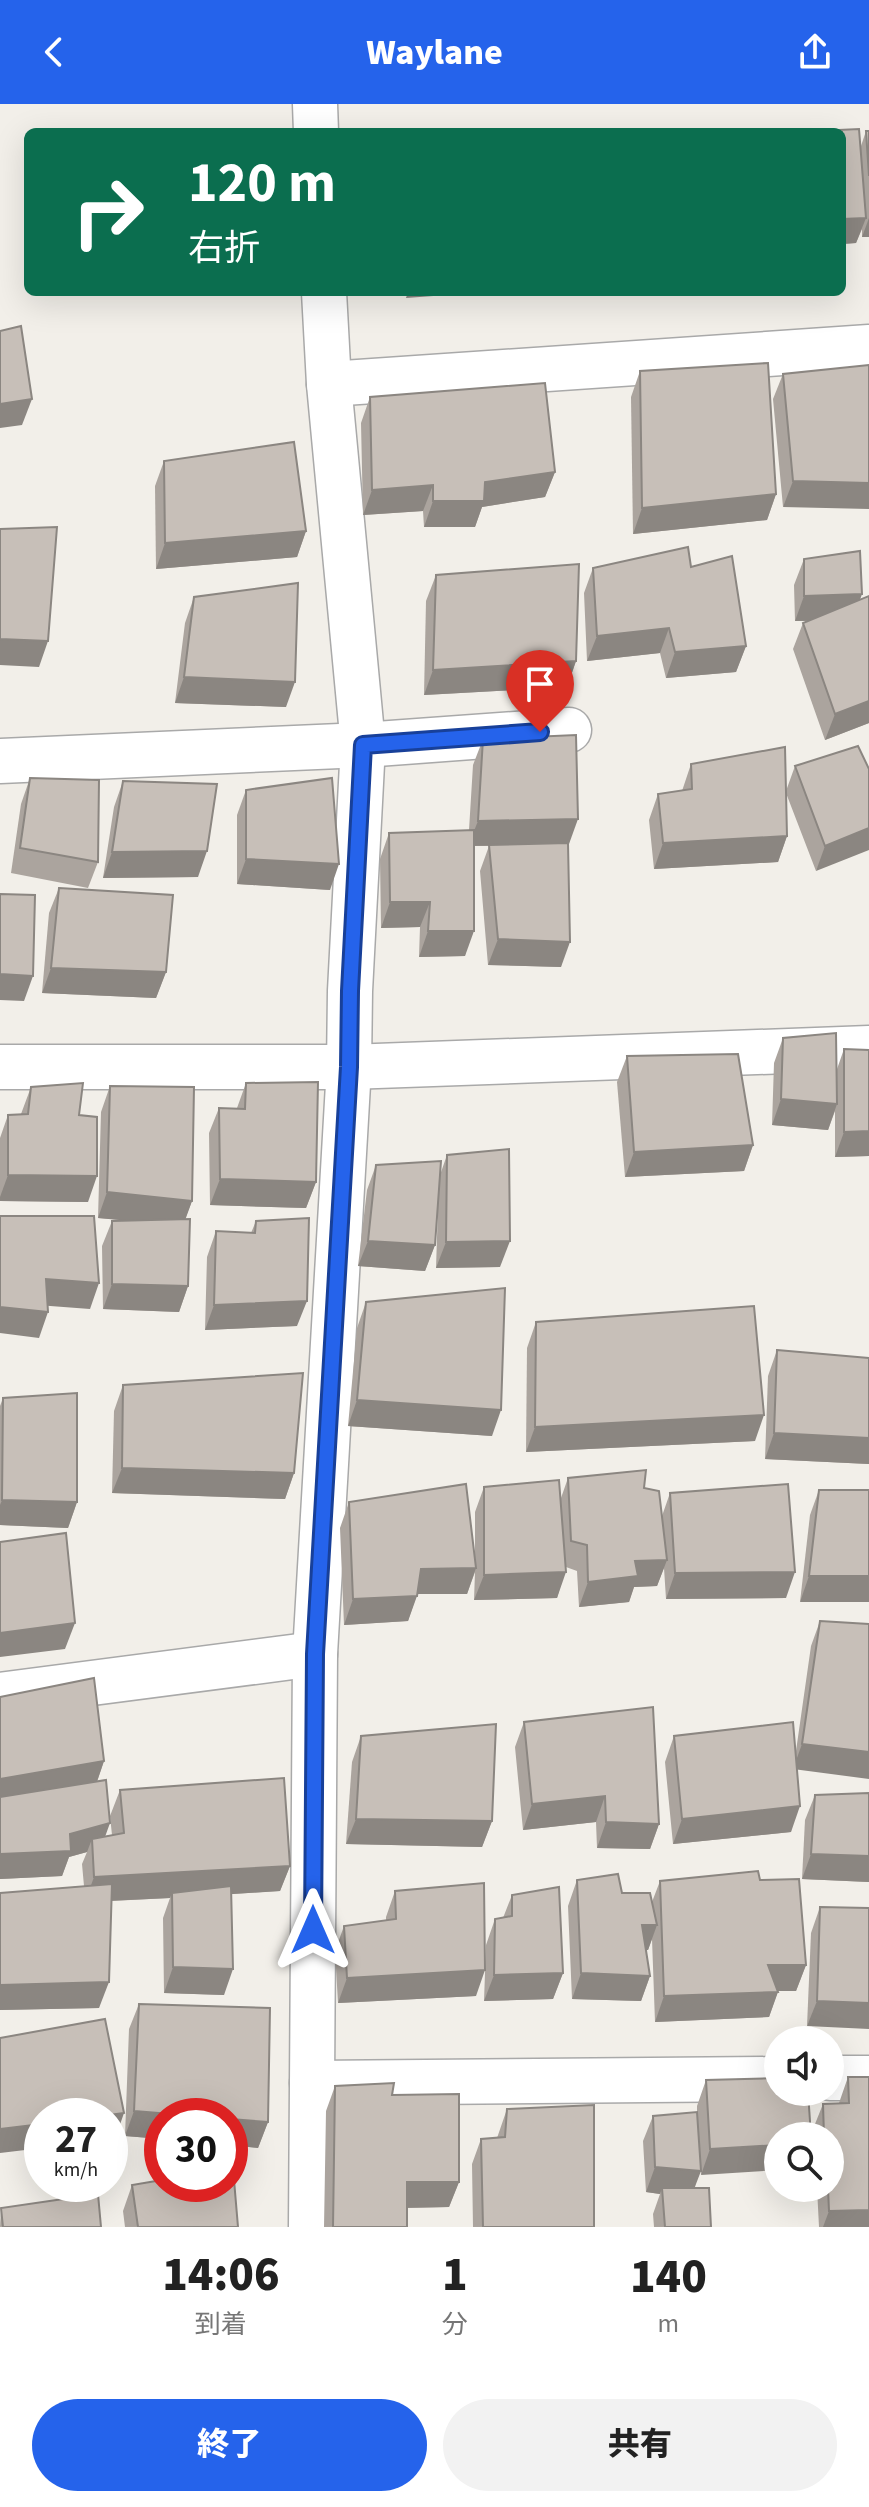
<!DOCTYPE html>
<html lang="ja">
<head>
<meta charset="utf-8">
<style>
	body { margin:0; font-family:"Source Sans 3","Noto Sans JP",sans-serif; background:#f2f2f2; color:#222; height:100vh; display:flex; flex-direction:column; font-size:30px; white-space:nowrap }
	* { box-sizing:border-box; margin:0 }
	p { font-size:26px; color:#767676 }
	.icon { flex:none; width:44px; height:44px; fill:none; stroke:currentColor; stroke-width:2; stroke-linecap:round; stroke-linejoin:round }
	.map { position:relative; height:2123px; overflow:hidden }
	.panel { display:flex; flex-direction:column; background:#fff; flex:1 }
	.panel>* { flex:none }
	.guide { position:absolute; left:24px; top:24px; width:822px; height:168px; border-radius:12px; box-shadow:0 8px 32px #0002; background:#0b6e4f; color:#fff; overflow:hidden }
	.controls { position:absolute; left:764px; top:1922px; display:grid; gap:16px }
	.controls a { display:grid; place-items:center; width:80px; height:80px; border-radius:50%; background:#fff; box-shadow:0 8px 32px #0002; font-size:40px }
	.speed { position:absolute; left:24px; top:1994px; display:flex; gap:16px; font-size:40px; font-weight:700; text-align:center }
	.speed>* { display:grid; place-content:center; width:104px; height:104px; border-radius:50%; background:#fff; box-shadow:0 8px 32px #0002; line-height:1 }
	.speed small { font-size:20px; font-weight:400 }
	.speed .limit { border:12px solid #d22; background:#fff; color:#111 }
	.pin { position:absolute; display:grid; place-items:center; width:68px; height:68px; color:#fff; margin:-82px -34px; border-radius:50% 50% 50% 0; rotate:-45deg; box-shadow:0 0 8px #0007 }
	.pin .icon { rotate:45deg }
	.me { position:absolute; width:88px; margin:-44px; rotate:0deg; stroke-linejoin:round; filter:drop-shadow(0 0 6px #0008) }
	.turn { display:flex; align-items:center; gap:28px; height:168px; padding:0 32px; font-size:36px }
	.turn .icon { width:104px; height:104px; stroke-width:2.5 }
	.turn b { display:block; font-size:56px; line-height:68px }
	.eta { display:flex; justify-content:space-evenly; align-items:center; height:136px; text-align:center }
	.eta b { font-size:48px; font-weight:800; line-height:56px }
	.button { display:flex; gap:16px; margin-top:auto; padding:16px 32px }
	.button a { flex:1; height:92px; border-radius:48px; background:#2563eb; color:#fff; font-size:32px; font-weight:800; line-height:92px; text-align:center }
	.button a+a { background:#f2f2f2; color:#222 }
	header { display:flex; justify-content:space-between; align-items:center; height:104px; padding:0 32px; background:#2563eb; color:#fff; font-size:36px; font-weight:800 }
	.map>svg:first-child { display:block }
</style>
</head>
<body>
<header><svg class="icon" aria-label="back" viewBox="0 0 24 24"><path d="M15 5l-7 7 7 7"/></svg>Waylane<svg class="icon" aria-label="share" viewBox="0 0 24 24"><path d="M12 15V3M7 8l5-5 5 5M5 13v7h14v-7"/></svg></header>
<div class="map">
<svg width="869" height="2123" viewBox="0 0 869 2123">
	<rect width="100%" height="100%" fill="#f2efe9"/>
	<g fill="none" stroke-linecap="round" stroke-linejoin="round">
		<g stroke="#a9a9a9" stroke-width="47">
			<g id="street">
				<path d="M315 0 316 28"/>
				<path d="M329 280 869 243"/>
				<path d="M0 657 363 641 569 626"/>
				<path d="M0 963H349L869 944"/>
				<path d="M0 1591 315 1550"/>
				<path d="M830 1974H869"/>
				<path d="M312 1979 778 1975"/>
				<path d="M311 2123 315 1550 349 963 350 887 363 641 329 280 324 188"/>
			</g>
		</g>
		<use href="#street" stroke="#fff" stroke-width="44"/>
	</g>
	<g fill="#aba49e">
		<path d="M866 27H869V133H862V125L856 139 842 140V28L861 42Z"/>
		<path d="M869 261 783 403 773 295 783 270Z"/>
		<path d="M640 267 776 390 767 416 633 430 631 293Z"/>
		<path d="M370 293 555 368 545 393 482 403 475 423H424L423 407 363 411 361 319Z"/>
		<path d="M164 357 306 427 297 453 156 465 155 382Z"/>
		<path d="M804 455 860 496 869 492V619L825 636 793 545 803 519 807 517H795L794 481Z"/>
		<path d="M691 463 746 542 736 568 666 574 660 549 587 557 584 489 593 464Z"/>
		<path d="M436 471 576 557 567 583 424 591 426 497Z"/>
		<path d="M194 493 286 603 175 599 185 519Z"/>
		<path d="M483 635 569 740H568L561 863 488 861 480 767 489 742H474L465 852 419 853 420 823 381 824 380 755 389 729 469 726 473 661Z"/>
		<path d="M691 660 786 687 795 662 869 665 816 767 786 689 787 732 778 758 654 765 649 716 658 690 682 687Z"/>
		<path d="M30 674 98 758 88 784 11 769 21 700Z"/>
		<path d="M123 677 198 773 103 774 114 703Z"/>
		<path d="M246 686 330 786 237 780V711Z"/>
		<path d="M59 784 166 868 156 894 42 889 49 809Z"/>
		<path d="M783 934 837 965 844 945 869 946V1052L835 1053V1007L828 1026 772 1021 774 959Z"/>
		<path d="M627 952 753 1041 744 1067 625 1073 617 978Z"/>
		<path d="M246 979 316 1078 306 1104 210 1101 209 1029 219 1004H237Z"/>
		<path d="M110 982 192 1097 185 1115 188 1182 179 1208 103 1205 102 1142 112 1117 123 1116 98 1114 101 1008Z"/>
		<path d="M31 983 79 1011 88 1098 0 1097V1034L8 1011 21 1010Z"/>
		<path d="M447 1051 500 1163 436 1164 438 1103 435 1141 425 1167 358 1162 367 1086 376 1061 440 1071Z"/>
		<path d="M256 1117 297 1222 205 1226 207 1153 216 1127 251 1129Z"/>
		<path d="M366 1198 492 1332 348 1322 357 1224Z"/>
		<path d="M536 1218 755 1337 526 1348 527 1244Z"/>
		<path d="M777 1246 869 1254V1360L765 1355 768 1272Z"/>
		<path d="M123 1281 294 1369 285 1395 112 1389 114 1307Z"/>
		<path d="M3 1294 77 1398 68 1424 0 1421V1302Z"/>
		<path d="M568 1374 644 1384 662 1412 670 1389 786 1494 666 1495 664 1464 657 1482 634 1483 629 1498 579 1503 577 1467 566 1463 557 1494 474 1496 475 1468 467 1490H417L408 1517 344 1521 340 1424 349 1398 475 1455V1408L484 1383 561 1394Z"/>
		<path d="M819 1386H869L800 1498 810 1411Z"/>
		<path d="M820 1517 869 1520 797 1666 791 1728 673 1740 665 1658 674 1632 796 1647 811 1542Z"/>
		<path d="M0 1593 104 1657 97 1678 105 1732 112 1731 110 1712 120 1686 290 1762 280 1787 231 1790 224 1891 164 1889 163 1814 170 1794 111 1797 99 1904 0 1906V1789L84 1782 82 1760 87 1748 69 1753 62 1772 0 1775Z"/>
		<path d="M524 1618 659 1720 650 1745 597 1744 596 1718 523 1726 515 1643Z"/>
		<path d="M361 1632 492 1717 482 1743 346 1740 352 1658Z"/>
		<path d="M869 1689V1778L802 1775 805 1716 815 1691Z"/>
		<path d="M577 1776 652 1798 660 1777 760 1776 806 1861 796 1887H778L769 1913 655 1918 652 1835 648 1846H646L650 1872 641 1897 572 1895 568 1802Z"/>
		<path d="M395 1787 476 1892 338 1899 335 1847 344 1822 386 1817V1813Z"/>
		<path d="M512 1791 563 1869 553 1895 484 1897 486 1841 495 1815 503 1814Z"/>
		<path d="M820 1803 869 1804 807 1922 811 1829Z"/>
		<path d="M139 1900 268 2018 258 2044 230 2041V2012H162V2035L125 2032 129 1925Z"/>
		<path d="M848 1973 869 2123H819L817 2084H830V2032H814L813 2025 823 2000 839 1999Z"/>
		<path d="M778 1974 701 2071 698 2024 695 2084 711 2123H654L653 2110 660 2090 646 2088 643 2037 653 2012 697 2008V2002L706 1976Z"/>
		<path d="M335 1982 392 1991 459 2078 449 2103 407 2104V2123H324L326 2007Z"/>
		<path d="M507 2005 594 2123H473L472 2060 481 2035 497 2034Z"/>
		<path d="M132 2081 238 2123H125L123 2107Z"/>
		<path d="M1 2104 101 2123H0Z"/>
	</g>
	<g fill="#8b8681">
		<path d="M866 114 856 139 842 140V115Z"/>
		<path d="M869 114V133H862Z"/>
		<path d="M408 188H488L406 194Z"/>
		<path d="M32 295 22 321 0 324V300Z"/>
		<path d="M555 368 545 393 482 403 475 423H424L433 397 485 378Z"/>
		<path d="M793 377 869 379V405L783 403Z"/>
		<path d="M433 381 423 407 363 411 372 386Z"/>
		<path d="M776 390 767 416 633 430 642 404Z"/>
		<path d="M306 427 297 453 156 465 165 439Z"/>
		<path d="M862 490 853 516 795 517 804 492Z"/>
		<path d="M669 524 660 549 587 557 597 532Z"/>
		<path d="M0 535 48 537 39 563 0 561Z"/>
		<path d="M746 542 736 568 666 574 675 548Z"/>
		<path d="M576 557 567 583 424 591 433 566Z"/>
		<path d="M184 573 295 578 286 603 175 599Z"/>
		<path d="M869 597V619L825 636 835 610Z"/>
		<path d="M578 715 569 740 468 742 478 717Z"/>
		<path d="M869 724V746L816 767 825 742Z"/>
		<path d="M787 732 778 758 654 765 663 739Z"/>
		<path d="M207 747 198 773 103 774 112 748Z"/>
		<path d="M246 755 339 760 330 786 237 780Z"/>
		<path d="M390 798H430L420 823 381 824Z"/>
		<path d="M428 827H474L465 852 419 853Z"/>
		<path d="M498 835 570 838 561 863 488 861Z"/>
		<path d="M51 864 166 868 156 894 42 889Z"/>
		<path d="M0 870 33 872 24 897 0 896Z"/>
		<path d="M781 995 837 1000 828 1026 772 1021Z"/>
		<path d="M869 1027V1052L835 1053 844 1028Z"/>
		<path d="M753 1041 744 1067 625 1073 634 1048Z"/>
		<path d="M8 1071 97 1072 88 1098 0 1097V1093Z"/>
		<path d="M220 1075 316 1078 306 1104 210 1101Z"/>
		<path d="M107 1088 192 1097 183 1122 98 1114Z"/>
		<path d="M368 1137 435 1141 425 1167 358 1162Z"/>
		<path d="M510 1137 500 1163 436 1164 446 1138Z"/>
		<path d="M46 1175 99 1179 90 1205 37 1201Z"/>
		<path d="M112 1180 188 1182 179 1208 103 1205Z"/>
		<path d="M307 1197 297 1222 205 1226 214 1201Z"/>
		<path d="M0 1203 48 1208 39 1234 0 1229Z"/>
		<path d="M357 1296 501 1306 492 1332 348 1322Z"/>
		<path d="M764 1311 755 1337 526 1348 535 1323Z"/>
		<path d="M774 1329 869 1334V1360L765 1355Z"/>
		<path d="M122 1364 294 1369 285 1395 112 1389Z"/>
		<path d="M2 1396 77 1398 68 1424 0 1421V1401Z"/>
		<path d="M667 1456 657 1482 634 1483 629 1498 579 1503 588 1478 635 1457Z"/>
		<path d="M476 1464 467 1490H412L421 1465Z"/>
		<path d="M566 1468 557 1494 474 1496 484 1471Z"/>
		<path d="M795 1468 786 1494 666 1495 675 1469Z"/>
		<path d="M809 1472H869V1498H800Z"/>
		<path d="M417 1492 408 1517 344 1521 353 1495Z"/>
		<path d="M75 1519 65 1545 0 1553V1529Z"/>
		<path d="M802 1640 869 1648V1675L793 1665Z"/>
		<path d="M104 1657 95 1683 0 1699V1675Z"/>
		<path d="M605 1692 596 1718 523 1726 532 1700Z"/>
		<path d="M800 1702 791 1728 673 1740 682 1715Z"/>
		<path d="M356 1715 492 1717 482 1743 346 1740Z"/>
		<path d="M606 1718 659 1720 650 1745 597 1744Z"/>
		<path d="M110 1719 101 1744 92 1735 87 1748 69 1753 62 1772 0 1775V1750Z"/>
		<path d="M811 1750 869 1752V1778L802 1775Z"/>
		<path d="M290 1762 280 1787 172 1794V1789L170 1794 85 1798 94 1773Z"/>
		<path d="M642 1821H657L648 1846H633Z"/>
		<path d="M768 1861H806L796 1887H758Z"/>
		<path d="M173 1863 233 1865 224 1891 164 1889Z"/>
		<path d="M485 1866 476 1892 338 1899 347 1874Z"/>
		<path d="M563 1869 553 1895 484 1897 494 1871Z"/>
		<path d="M581 1869 650 1872 641 1897 572 1895Z"/>
		<path d="M109 1878 99 1904 0 1906V1881Z"/>
		<path d="M778 1888 769 1913 655 1918 664 1892Z"/>
		<path d="M817 1897 869 1899V1925L807 1922Z"/>
		<path d="M134 2007 196 2012H162V2035L125 2032Z"/>
		<path d="M124 2009 115 2035H110V2012H101Z"/>
		<path d="M230 2015 268 2018 258 2044 230 2041Z"/>
		<path d="M42 2020V2044L0 2049V2025Z"/>
		<path d="M778 2041V2066L701 2071 710 2045Z"/>
		<path d="M655 2063 701 2067 691 2093 662 2084 660 2090 646 2088Z"/>
		<path d="M407 2078H459L449 2103 397 2104Z"/>
		<path d="M869 2106V2123H823L829 2107Z"/>
	</g>
	<g fill="#c7bfb8" stroke="#8b8681" stroke-width="2">
		<path d="M859 25 866 114 842 115V28H795Z"/>
		<path d="M866 27H869V72Z"/>
		<path d="M21 222 32 295 0 300V227Z"/>
		<path d="M768 259 776 390 642 404 640 267Z"/>
		<path d="M869 261V379L793 377 783 270Z"/>
		<path d="M545 279 555 368 485 378 484 397H433V381L372 386 370 293Z"/>
		<path d="M294 338 306 427 165 439 164 357Z"/>
		<path d="M57 423 48 537 0 535V425Z"/>
		<path d="M688 443 691 463 732 452 746 542 675 548 669 524 597 532 593 464Z"/>
		<path d="M860 447 862 490 804 492V455Z"/>
		<path d="M579 460 576 557 433 566 436 471Z"/>
		<path d="M298 479 295 578 184 573 194 493Z"/>
		<path d="M869 492V597L835 610 803 519Z"/>
		<path d="M576 631 578 715 478 717 483 635Z"/>
		<path d="M858 642 869 665V724L825 742 795 662Z"/>
		<path d="M785 643 787 732 663 739 658 690 692 685 691 660Z"/>
		<path d="M30 674 99 676 98 758 20 744Z"/>
		<path d="M332 674 339 760 246 755V686Z"/>
		<path d="M123 677 217 680 207 747 112 748Z"/>
		<path d="M474 726V827H428L430 798H390L389 729Z"/>
		<path d="M568 739 570 838 498 835 489 741Z"/>
		<path d="M59 784 173 791 166 868 51 864Z"/>
		<path d="M0 790 35 791 33 872 0 870Z"/>
		<path d="M836 929 837 1000 781 995 783 934Z"/>
		<path d="M844 945 869 946V1027L844 1028Z"/>
		<path d="M738 950 753 1041 634 1048 627 952Z"/>
		<path d="M318 978 316 1078 220 1075 219 1004 245 1005 246 979Z"/>
		<path d="M83 979 79 1011 97 1013V1072L8 1071V1011L28 1010 31 983Z"/>
		<path d="M110 982 194 983 192 1097 107 1088Z"/>
		<path d="M509 1045 510 1137 446 1138 447 1051Z"/>
		<path d="M441 1057 435 1141 368 1137 376 1061Z"/>
		<path d="M0 1112H94L99 1179 46 1175 48 1208 0 1203Z"/>
		<path d="M309 1114 307 1197 214 1201 216 1127 255 1129 256 1117Z"/>
		<path d="M190 1115 188 1182 112 1180V1117Z"/>
		<path d="M505 1184 501 1306 357 1296 366 1198Z"/>
		<path d="M754 1202 764 1311 535 1323 536 1218Z"/>
		<path d="M777 1246 869 1254V1334L774 1329Z"/>
		<path d="M303 1269 294 1369 122 1364 123 1281Z"/>
		<path d="M77 1289V1398L2 1396 3 1294Z"/>
		<path d="M646 1366 644 1384 659 1387 667 1456 635 1457 638 1472 588 1478 587 1441 571 1437 568 1374Z"/>
		<path d="M559 1376 566 1468 484 1471V1383Z"/>
		<path d="M466 1380 476 1464 421 1465 417 1492 353 1495 349 1398Z"/>
		<path d="M788 1380 795 1468 675 1469 670 1389Z"/>
		<path d="M819 1386H869V1472H809Z"/>
		<path d="M66 1429 75 1519 0 1529V1438Z"/>
		<path d="M820 1517 869 1520V1648L802 1640Z"/>
		<path d="M94 1574 104 1657 0 1675V1593Z"/>
		<path d="M653 1603 659 1720 606 1718 605 1692 532 1700 524 1618Z"/>
		<path d="M793 1618 800 1702 682 1715 674 1632Z"/>
		<path d="M496 1620 492 1717 356 1715 361 1632Z"/>
		<path d="M284 1674 290 1762 94 1773 92 1735 124 1729 120 1686Z"/>
		<path d="M106 1676 110 1719 70 1730 71 1747 0 1750V1693Z"/>
		<path d="M869 1689V1752L811 1750 815 1691Z"/>
		<path d="M758 1767 760 1776 799 1775 806 1861H768L778 1888 664 1892 660 1777Z"/>
		<path d="M618 1770 622 1789H650L657 1821H642L650 1872 581 1869 577 1776Z"/>
		<path d="M484 1779 485 1866 347 1874 344 1822 396 1815 395 1787Z"/>
		<path d="M112 1780 109 1878 0 1881V1789Z"/>
		<path d="M231 1782 233 1865 173 1863 172 1789Z"/>
		<path d="M559 1783 563 1869 494 1871 495 1815 512 1812V1791Z"/>
		<path d="M820 1803 869 1804V1899L817 1897Z"/>
		<path d="M139 1900 270 1904 268 2018 230 2015V2012H196L134 2007Z"/>
		<path d="M105 1915 124 2009 101 2012H42V2020L0 2025V1934Z"/>
		<path d="M848 1973H869V2106L829 2107 828 2084H830V2032H824L823 2000 849 1999Z"/>
		<path d="M778 1974V1988H808L811 2032H778V2041L710 2045 706 1976Z"/>
		<path d="M394 1979 392 1991 459 1990V2078H407V2123H333L335 1982Z"/>
		<path d="M594 2001V2123H483L481 2035 505 2033 507 2005Z"/>
		<path d="M697 2008 701 2067 655 2063 653 2012Z"/>
		<path d="M233 2064 238 2123H138L132 2081 162 2076V2080H230V2065Z"/>
		<path d="M662 2084H709L711 2123H665Z"/>
		<path d="M98 2090 101 2123H3L1 2104Z"/>
	</g>
	<g fill="none" stroke-linecap="round" stroke-linejoin="round">
		<g stroke="#184099" stroke-width="20">
			<path id="route" d="M313 1826 315 1550 349 963 350 887 363 641 540 628"/>
		</g>
		<use href="#route" stroke="#2563eb" stroke-width="14"/>
	</g>
</svg>
<div class="controls">
<a><svg class="icon" aria-label="sound" viewBox="0 0 24 24"><path d="M4 9h4l5-4v14l-5-4H4zM17 9q2 3 0 6"/></svg></a>
<a><svg class="icon" aria-label="search" viewBox="0 0 24 24"><circle cx="10" cy="10" r="6"/><path d="M15 15l6 6"/></svg></a>
</div>
<div class="speed"><div>27<small>km/h</small></div><div class="limit">30</div></div>
<div class="pin" style="left:540px;top:628px;background:#d93025"><svg class="icon" aria-label="arrive" viewBox="0 0 24 24"><path d="M6 21V4h12l-3 4 3 4H6"/></svg></div>
<svg class="me" style="left:313px;top:1826px" viewBox="-20 -20 40 40"><path d="M0-17L14 15 0 8-14 15z" fill="#2563eb" stroke="#fff" stroke-width="4"/></svg>
<div class="guide">
<div class="turn"><svg class="icon" aria-label="right" viewBox="0 0 24 24"><path d="M7 20v-9h11M14 6l5 5-5 5"/></svg><div><b>120 m</b>右折</div></div>
</div>
</div>
<section class="panel">
<div class="eta">
<div><b>14:06</b><p>到着</p></div>
<div><b>1</b><p>分</p></div>
<div><b>140</b><p>m</p></div>
</div>
<div class="button"><a>終了</a><a>共有</a></div>
</section>
</body>
</html>
